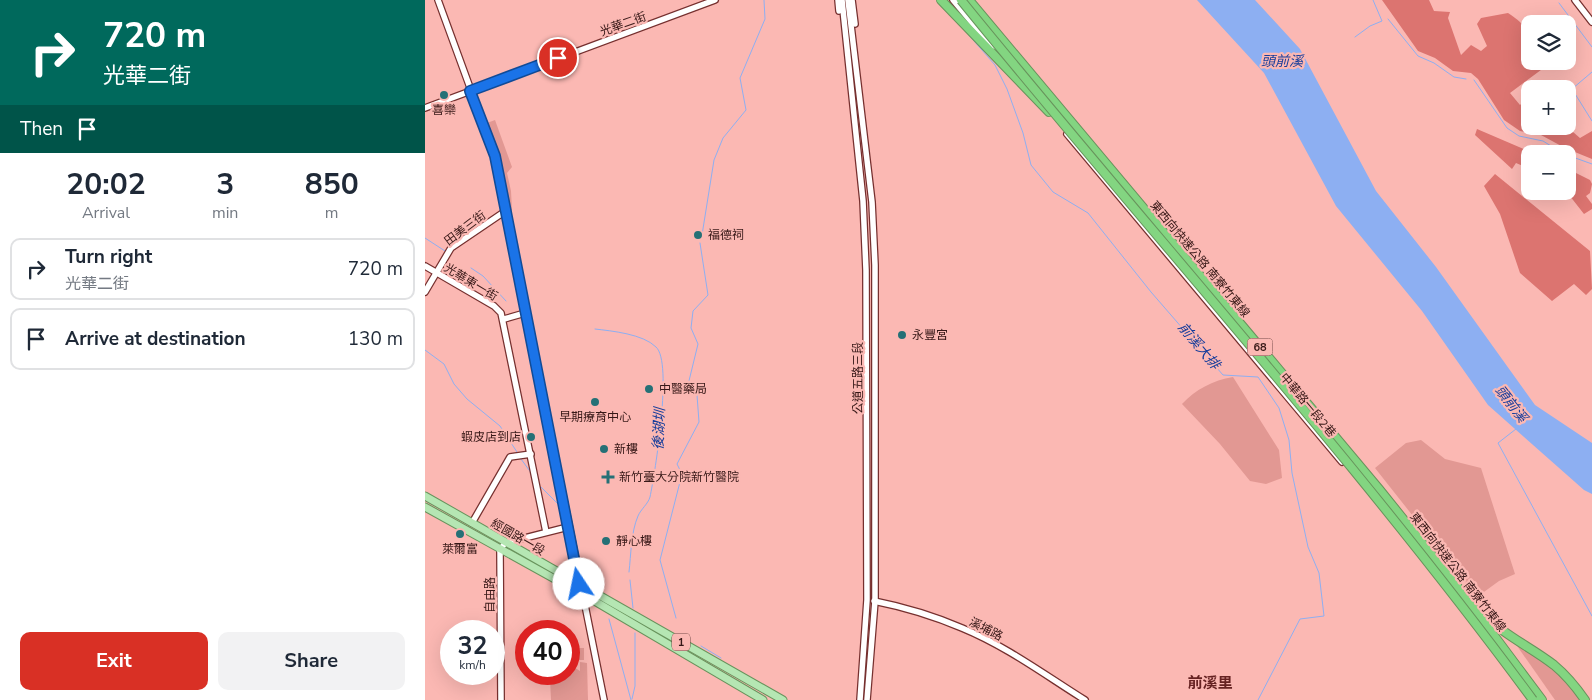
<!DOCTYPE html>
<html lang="en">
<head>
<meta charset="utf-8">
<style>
	body { margin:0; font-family:"Nunito Sans","Noto Sans TC",sans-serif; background:#f2f2f3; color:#1f2937; height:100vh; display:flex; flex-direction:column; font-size:19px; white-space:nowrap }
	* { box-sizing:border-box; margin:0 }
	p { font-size:16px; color:#747a83 }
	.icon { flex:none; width:28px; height:28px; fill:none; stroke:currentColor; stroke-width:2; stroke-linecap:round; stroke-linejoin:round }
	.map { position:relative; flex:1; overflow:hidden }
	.panel { display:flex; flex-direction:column; background:#fff; width:425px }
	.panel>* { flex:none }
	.guide { background:#00695c; color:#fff; overflow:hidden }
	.controls { position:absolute; left:1096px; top:15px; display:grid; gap:10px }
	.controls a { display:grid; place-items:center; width:55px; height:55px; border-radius:10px; background:#fff; box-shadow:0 5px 20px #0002; font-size:25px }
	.speed { position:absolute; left:15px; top:620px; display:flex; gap:10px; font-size:25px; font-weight:700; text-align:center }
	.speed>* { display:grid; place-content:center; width:65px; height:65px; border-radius:50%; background:#fff; box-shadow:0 5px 20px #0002; line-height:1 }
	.speed small { font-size:12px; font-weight:400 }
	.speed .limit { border:8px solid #d22; background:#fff; color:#111 }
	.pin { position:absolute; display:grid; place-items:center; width:42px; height:42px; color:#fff; margin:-21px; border:2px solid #fff; border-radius:50%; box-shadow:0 1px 5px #0007 }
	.me { position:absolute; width:55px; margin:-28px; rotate:349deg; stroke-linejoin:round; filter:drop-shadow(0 0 4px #0008) }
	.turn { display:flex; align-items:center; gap:18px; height:105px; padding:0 20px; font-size:22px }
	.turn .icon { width:65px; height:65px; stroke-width:2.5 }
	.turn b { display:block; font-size:35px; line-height:42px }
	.then { display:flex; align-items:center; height:48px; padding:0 20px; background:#0003; gap:10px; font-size:19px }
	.eta { display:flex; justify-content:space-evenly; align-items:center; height:85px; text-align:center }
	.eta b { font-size:30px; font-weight:700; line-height:35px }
	.action { display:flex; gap:10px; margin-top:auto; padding:10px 20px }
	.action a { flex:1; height:58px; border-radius:10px; background:#d93025; color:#fff; font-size:20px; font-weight:700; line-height:58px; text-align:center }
	.action a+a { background:#f2f2f3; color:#1f2937 }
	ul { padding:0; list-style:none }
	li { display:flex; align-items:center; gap:15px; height:62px; margin:0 10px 8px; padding:0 10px; border:2px solid #e0e1e3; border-radius:10px }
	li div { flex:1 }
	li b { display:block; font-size:19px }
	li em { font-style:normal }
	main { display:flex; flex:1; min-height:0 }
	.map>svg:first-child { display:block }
</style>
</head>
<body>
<main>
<section class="panel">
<div class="guide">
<div class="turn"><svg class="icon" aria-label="right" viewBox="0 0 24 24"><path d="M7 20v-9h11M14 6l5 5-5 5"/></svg><div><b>720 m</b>光華二街</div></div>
<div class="then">Then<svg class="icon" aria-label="arrive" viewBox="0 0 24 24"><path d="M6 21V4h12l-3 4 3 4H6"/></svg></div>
</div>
<div class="eta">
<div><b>20:02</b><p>Arrival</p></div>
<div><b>3</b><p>min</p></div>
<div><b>850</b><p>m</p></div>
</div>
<ul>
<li><svg class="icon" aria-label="right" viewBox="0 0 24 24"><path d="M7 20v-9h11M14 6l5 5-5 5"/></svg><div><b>Turn right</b><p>光華二街</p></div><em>720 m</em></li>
<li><svg class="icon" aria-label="arrive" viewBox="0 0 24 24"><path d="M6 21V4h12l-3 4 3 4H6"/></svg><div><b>Arrive at destination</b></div><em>130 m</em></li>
</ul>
<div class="action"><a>Exit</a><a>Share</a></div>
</section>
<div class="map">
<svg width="1167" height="700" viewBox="0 0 1167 700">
	<rect width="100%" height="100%" fill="#fbb8b3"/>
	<g fill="#e29893">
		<path d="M70 120 87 167 82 173 86 191 87 210 83 211 72 153 62 123Z"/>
		<path d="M808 377 854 450 857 478 841 484 825 481 795 444 757 404C770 390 788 380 808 377Z"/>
		<path d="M996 440 1020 459 1056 468 1090 574 1074 581 1052 597 950 468 981 443Z"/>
		<path d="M1090 643 1128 666 1158 700H1130Z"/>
		<rect x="144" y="648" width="15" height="12"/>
		<path d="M155 662 162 663 163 700H126L125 678 128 674H144V664L155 671Z"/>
	</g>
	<g fill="#dc7470">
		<path d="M957 0H1004L1009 11 1025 12 1023 18 1036 55 1046 45 1056 51 1062 46 1052 24 1056 18 1083 13C1106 28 1105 35 1105 61H1118L1120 67 1085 93 1095 105 1104 96 1105 98V126H1141L1155 138 1167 131V159L1140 148 1116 135 1095 131 1079 120 1053 79 1046 73 1028 71 1010 58 993 51Z"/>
		<path d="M1052 129 1110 154H1105V169L1091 163 1087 169 1050 135Z"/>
		<path d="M1143 169 1165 180 1167 184 1165 193 1161 196 1167 204V209L1159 214 1141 191Z"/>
		<path d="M1070 174 1165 251 1167 289 1161 295 1149 284 1127 301 1095 273 1075 214 1059 186Z"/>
	</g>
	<path fill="#8daff2" d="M772 0H830L875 49 951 191 1011 267 1110 405 1167 443V494L1159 490 1063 405 997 311 911 206 839 73Z"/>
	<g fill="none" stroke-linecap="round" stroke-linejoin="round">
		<g stroke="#8daff2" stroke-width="1">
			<path d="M1134 3 1167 47"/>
			<path d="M963 19 993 56 1009 63 1029 77 1041 79"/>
			<path d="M543 34 570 65 582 89 598 133 606 165 628 192 663 213 726 292 798 375 833 377 854 408 864 440 867 473 883 547 894 573 899 616 875 619 833 700"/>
			<path d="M930 37 945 26 957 21 948 0"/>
			<path d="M1167 72 1147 89 1167 121"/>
			<path d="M1049 80 1082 128 1094 136 1118 141 1139 154"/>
			<path d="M1142 155 1167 164"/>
			<path d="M277 235 289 160 298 138 321 110 315 78 340 19 339 0"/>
			<path d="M0 238 20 251"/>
			<path d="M46 268 58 276 81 301"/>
			<path d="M170 329C187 331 218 334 231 347 248 362 230 473 225 497 223 504 216 509 213 516 206 532 206 555 204 572"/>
			<path d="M0 350 19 364 29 384 42 399 75 426 92 452"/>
			<path d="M1091 429 1073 443 1167 616"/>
			<path d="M96 459 107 474"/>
			<path d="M116 487 134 505"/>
			<path d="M205 580 208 608"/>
			<path d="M251 618 235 560 257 474 252 464 274 422 272 395 262 389 273 344 266 328 268 311 283 295 275 243"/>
			<path d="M184 619 206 700"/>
			<path d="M276 646 296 658"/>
			<path d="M207 699 210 686V633"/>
		</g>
		<g stroke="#76302f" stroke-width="8">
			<g id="minor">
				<path d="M13 0 70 156 179 700"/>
				<path d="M413 0 414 11"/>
				<path d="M417 0 438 201 441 270 442 600 435 700"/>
				<path d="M423 0 447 202 450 265V601L442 700"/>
				<path d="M427 0 430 24"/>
				<path d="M528 0 565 44 574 48"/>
				<path d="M1150 0 1167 22"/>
				<path d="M559 36 568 41"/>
				<path d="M0 108 290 0"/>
				<path d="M642 134 917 462"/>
				<path d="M0 266 69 306 76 313 121 532"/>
				<path d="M0 292 26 248 82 210"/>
				<path d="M79 319 100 313"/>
				<path d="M47 523 85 457 106 454"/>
				<path d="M449 601C479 607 509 616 537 628 581 646 620 675 660 700"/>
				<path d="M76 700 75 550 80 543 143 527"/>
			</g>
		</g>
		<g stroke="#68935c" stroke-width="9">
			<g id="major">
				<path d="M0 496 358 700"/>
				<path d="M0 507 173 603 338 700"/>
			</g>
		</g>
		<g stroke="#68935c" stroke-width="10">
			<g id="highway">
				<path d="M516 0 624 112"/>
				<path d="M544 0 954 489 1032 586 1117 700"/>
				<path d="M1059 615C1080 636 1106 647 1129 665 1141 675 1151 687 1160 700"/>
			</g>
		</g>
		<use href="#minor" stroke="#fff" stroke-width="5.5"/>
		<use href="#major" stroke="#b5e6b3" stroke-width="7"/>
		<use href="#highway" stroke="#83d581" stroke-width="8"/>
		<g stroke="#68935c" stroke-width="10" stroke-linecap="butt">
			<path id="highway-bridge" d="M536 0C726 234 929 457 1108 700"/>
		</g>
		<use href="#highway-bridge" stroke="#83d581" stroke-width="8"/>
	</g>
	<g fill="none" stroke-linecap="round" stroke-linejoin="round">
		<g stroke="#114b97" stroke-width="12">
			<path id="route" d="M133 58 45 91 70 156 154 584"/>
		</g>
		<use href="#route" stroke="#1a73e8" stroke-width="9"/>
	</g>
	<g fill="#257076" stroke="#fbb8b3" stroke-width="2">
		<circle cx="19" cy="95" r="5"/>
		<circle cx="273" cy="235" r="5"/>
		<circle cx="477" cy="335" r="5"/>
		<circle cx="224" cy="389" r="5"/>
		<circle cx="170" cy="402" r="5"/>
		<circle cx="106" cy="437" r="5"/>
		<circle cx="179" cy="449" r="5"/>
		<path d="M180.5 469.5h5v5h5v5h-5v5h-5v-5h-5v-5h5z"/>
		<circle cx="35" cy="534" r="5"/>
		<circle cx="181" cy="541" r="5"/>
	</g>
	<g text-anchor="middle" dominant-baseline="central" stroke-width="4.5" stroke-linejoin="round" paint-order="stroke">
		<g fill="#fbb8b3" stroke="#724846" stroke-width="1">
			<rect x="822.5" y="338.5" width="25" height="17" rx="4"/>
			<rect x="247" y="633.5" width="18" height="17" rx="4"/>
		</g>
		<g font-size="11" font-weight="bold" fill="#371817">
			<text x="835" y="347">68</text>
			<text x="256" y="642">1</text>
		</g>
		<g font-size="12" fill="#371817" stroke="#fbb8b3">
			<text transform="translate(198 24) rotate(-20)">光華二街</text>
			<text transform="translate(40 228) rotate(-37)">田美三街</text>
			<text transform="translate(775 259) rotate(50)">東西向快速公路 南寮竹東線</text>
			<text transform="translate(46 282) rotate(31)">光華東一街</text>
			<text transform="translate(433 378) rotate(-90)">公道五路三段</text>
			<text transform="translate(883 405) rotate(50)">中華路一段2巷</text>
			<text transform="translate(93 537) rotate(30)">經國路一段</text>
			<text transform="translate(1033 572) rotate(52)">東西向快速公路 南寮竹東線</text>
			<text transform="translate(65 595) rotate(-90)">自由路</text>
			<text transform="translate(561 629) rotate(27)">溪埔路</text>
		</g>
		<g font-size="12" fill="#371817" stroke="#fbb8b3" text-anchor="start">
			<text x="19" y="110" text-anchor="middle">喜欒</text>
			<text x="283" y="235">福德祠</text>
			<text x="487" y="335">永豐宮</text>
			<text x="234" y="389">中醫藥局</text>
			<text x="170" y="417" text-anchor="middle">早期療育中心</text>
			<text x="96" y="437" text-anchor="end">蝦皮店到店</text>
			<text x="189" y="449">新樓</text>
			<text x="194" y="477">新竹臺大分院新竹醫院</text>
			<text x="191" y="541">靜心樓</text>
			<text x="35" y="549" text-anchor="middle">萊爾富</text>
		</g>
		<g font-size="14" font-style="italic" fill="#153c9b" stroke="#fbb8b3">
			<text x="857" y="61">頭前溪</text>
			<text transform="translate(774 346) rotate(50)">前溪大排</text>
			<text transform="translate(1086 404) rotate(52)">頭前溪</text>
			<text transform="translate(234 429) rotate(-87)">後湖圳</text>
		</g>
		<g font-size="15" font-weight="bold" fill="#622" stroke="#fbb8b3">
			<text x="785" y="683">前溪里</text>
		</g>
	</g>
</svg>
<div class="controls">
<a><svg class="icon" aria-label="layers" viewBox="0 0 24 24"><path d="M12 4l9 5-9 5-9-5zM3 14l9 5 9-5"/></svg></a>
<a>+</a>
<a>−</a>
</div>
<div class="speed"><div>32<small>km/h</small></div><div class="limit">40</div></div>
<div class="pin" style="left:133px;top:58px;background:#d93025"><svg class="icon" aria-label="arrive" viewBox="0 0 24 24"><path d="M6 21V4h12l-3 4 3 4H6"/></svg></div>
<svg class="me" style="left:154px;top:584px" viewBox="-20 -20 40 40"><circle r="19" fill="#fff"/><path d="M0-13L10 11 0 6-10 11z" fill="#1a73e8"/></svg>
</div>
</main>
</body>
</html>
